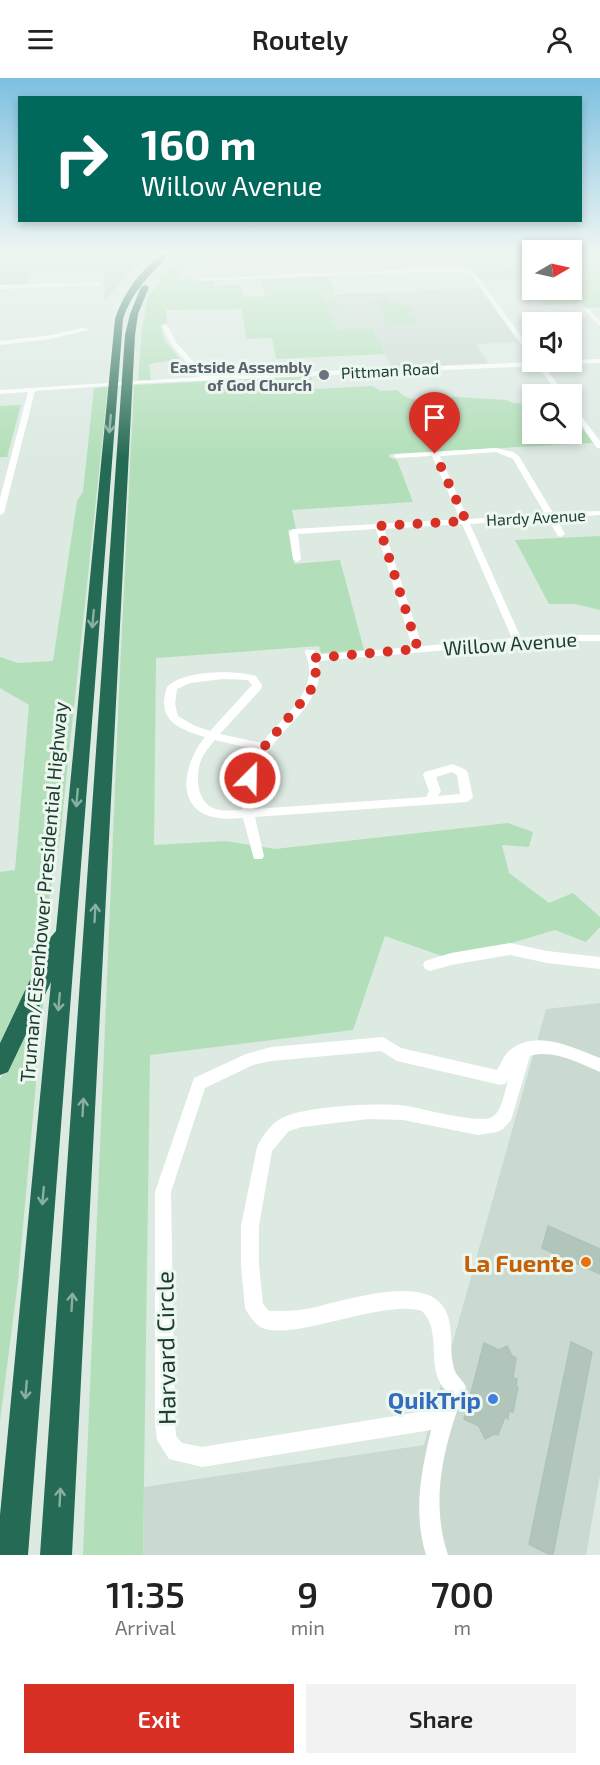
<!DOCTYPE html>
<html lang="en">
<head>
<meta charset="utf-8">
<style>
	body { margin:0; font-family:"Exo 2",sans-serif; background:#f2f2f2; color:#222; height:100vh; display:flex; flex-direction:column; font-size:22px; white-space:nowrap }
	* { box-sizing:border-box; margin:0 }
	p { font-size:20px; color:#767676 }
	.icon { flex:none; width:33px; height:33px; fill:none; stroke:currentColor; stroke-width:2; stroke-linecap:round; stroke-linejoin:round }
	.map { position:relative; height:1477px; overflow:hidden }
	.sheet { display:flex; flex-direction:column; background:#fff; flex:1 }
	.sheet>* { flex:none }
	.banner { position:absolute; left:18px; top:18px; width:564px; height:126px; border-radius:0px; box-shadow:0 3px 9px #0003; background:#00695c; color:#fff; overflow:hidden }
	.needle { width:39px; rotate:81deg }
	.buttons { position:absolute; left:522px; top:162px; display:grid; gap:12px }
	.buttons a { display:grid; place-items:center; width:60px; height:60px; border-radius:0px; background:#fff; box-shadow:0 3px 9px #0003; font-size:30px }
	.pin { position:absolute; display:grid; place-items:center; width:51px; height:51px; color:#fff; margin:-62px -26px; border-radius:50% 50% 50% 0; rotate:-45deg; box-shadow:0 0 6px #0007 }
	.pin .icon { rotate:45deg }
	.me { position:absolute; width:66px; margin:-33px; rotate:23deg; stroke-linejoin:round; filter:drop-shadow(0 0 4px #0008) }
	.turn { display:flex; align-items:center; gap:21px; height:126px; padding:0 24px; font-size:27px }
	.turn .icon { width:78px; height:78px; stroke-width:2.5 }
	.turn b { display:block; font-size:42px; line-height:51px }
	.eta { display:flex; justify-content:space-evenly; align-items:center; height:102px; text-align:center }
	.eta b { font-size:36px; font-weight:600; line-height:42px }
	.primary-button { display:flex; gap:12px; margin-top:auto; padding:12px 24px }
	.primary-button a { flex:1; height:69px; border-radius:0px; background:#d93025; color:#fff; font-size:24px; font-weight:600; line-height:69px; text-align:center }
	.primary-button a+a { background:#f2f2f2; color:#222 }
	header { display:flex; justify-content:space-between; align-items:center; height:78px; padding:0 24px; background:#fff; font-size:27px; font-weight:600 }
	.map>svg:first-child { display:block }
</style>
</head>
<body>
<header><svg class="icon" aria-label="menu" viewBox="0 0 24 24"><path d="M4 6h16M4 12h16M4 18h16"/></svg>Routely<svg class="icon" aria-label="person" viewBox="0 0 24 24"><circle cx="12" cy="8" r="4"/><path d="M4 21q1-7 8-7t8 7"/></svg></header>
<div class="map">
<svg width="600" height="1477" viewBox="0 0 600 1477">
	<rect width="100%" height="100%" fill="#dceae2"/>
	<g fill="#cadad1">
		<path d="M481 210 518 264 476 266 488 285 392 290 372 250 337 252 323 217Z"/>
		<path d="M600 925V1397L586 1477H143L144 1409 424 1367 546 931Z"/>
	</g>
	<g fill="#b2dfb9" fill-rule="evenodd">
		<path d="M0 173H46V176L153 173 133 190 104 224 105 192 58 194V191L32 192 27 206 0 208Z"/>
		<path d="M187 173H203L205 180 187 185 175 201H213L214 208 240 207 244 219 265 218 260 200 328 197 335 216 324 217 337 252 372 250 385 276 276 281 272 260 246 261 242 231 166 232 167 245 160 247 165 263 180 281 149 286 151 302H138L142 251 148 219 161 202 157 201Z"/>
		<path d="M457 173H532V212H572V173H600V229L587 230 581 225 545 227 522 202 482 203Z"/>
		<path d="M372 215 384 217 389 221 387 225C410 224 408 226 419 246L387 247 377 227 331 228 334 226 329 222 339 217ZM373 217 384 221C374 228 343 230 333 222L341 218Z"/>
		<path d="M311 298 315 311 373 308 380 313 397 312C408 324 426 325 441 318L507 322 513 325 532 326V356H572V336L593 365 390 376 389 379 397 382 413 424 292 432 296 451 288 452 294 486 340 482 364 572 321 575 319 568 156 580 154 767 226 763 275 771 508 745 533 754 529 769 502 767 509 795 549 825 573 815 600 839V849L586 864 555 852 495 870 442 878 385 858 353 952 150 977 143 1477H83L119 613 134 307Z"/>
		<path d="M108 309 60 760 44 850 32 898 0 964V794L15 792 29 627 0 610V579L18 585 53 583 77 423 83 414 94 310Z"/>
		<path d="M21 327 7 379H0V328Z"/>
		<path d="M600 458V532L575 526H549L515 462Z"/>
		<path d="M44 917 18 1203 0 1343V1001L29 952Z"/>
	</g>
	<g fill="#b1c5bb" stroke="#aec4b8" stroke-width="1.5">
		<path d="M548 1148 600 1171V1196L542 1170Z"/>
		<path d="M571 1264 592 1274 553 1477H550L529 1466Z"/>
		<path d="M484 1265 499 1272 507 1268 512 1278 516 1280 513 1300 517 1301 516 1308 518 1309 513 1334 509 1333 508 1341 505 1339 498 1357 494 1356 485 1361 479 1348 464 1341Z"/>
	</g>
	<g fill="none" stroke-linecap="round" stroke-linejoin="round">
		<g fill="#fff" fill-rule="evenodd">
			<path d="M391 173 402 174 204 183 201 181Z"/>
			<path d="M452 189 474 194 532 273V279L530 278 470 196 452 193 198 203 195 201Z"/>
			<path d="M102 204 100 207 0 211V207Z"/>
			<path d="M585 231H589L600 243V248L585 233Z"/>
			<path d="M165 246 168 248 176 264 206 298 600 281V285L543 287 565 316H559L537 288 148 305 35 313 4 435 0 437V420L28 314 0 316V312L199 299 171 266 162 248Z"/>
			<path d="M86 249 88 252 51 261 0 267V263L51 257Z"/>
			<path d="M572 327 574 328 600 363V370H597L572 333Z"/>
			<path d="M496 370 513 374 519 378 553 435 600 433V437L556 440 565 456 561 459 558 458 548 441 470 446 521 560 553 557H600V563H553L318 583C327 623 284 646 266 677 256 694 253 712 254 731L426 719 429 713 423 697 425 694 453 686 466 692 468 695 473 720 467 724 255 739 264 778 262 781H254L243 740C230 741 215 742 202 735 174 718 189 678 205 659 178 651 156 642 167 609 184 592 234 592 256 598L262 607 261 611 220 656 262 665C283 637 322 613 305 574L306 572H314L316 577 412 569 376 451 298 456 301 481 297 484 293 481 289 454 293 451 460 441 432 378 397 380 393 378 397 376ZM496 374 513 381 545 436 468 441 440 378ZM462 446 512 560 422 568 384 451ZM223 601 248 602 252 607 210 653 195 648 178 638 175 626 177 611 190 605ZM215 662 258 672 244 701 242 732C233 732 223 734 213 730 195 722 195 693 203 678 206 672 211 667 215 662ZM452 694 457 697 460 716 438 718 441 713 436 699Z"/>
			<path d="M510 865 547 873 600 879V891L547 885 510 877 451 887 430 893 425 891 423 887 425 883 451 875Z"/>
			<path d="M383 959 401 970 497 992C500 987 503 980 507 975 533 949 571 969 600 980V994C578 985 554 971 530 978L511 1042 503 1051 497 1054 478 1057 403 1042 369 1041 302 1049 289 1053 272 1073 259 1148V1187L263 1226 269 1233C281 1233 293 1233 306 1231 338 1225 419 1196 442 1227 456 1246 448 1269 454 1290 455 1297 463 1302 466 1309 445 1362 429 1421 448 1477H426C413 1434 421 1394 431 1352L202 1389 169 1381 157 1362 155 1344V1114L194 1000 246 976 271 969ZM381 973 397 983 501 1007 506 1005 508 1002C505 1012 502 1034 492 1039 479 1046 424 1031 407 1028 380 1024 302 1028 280 1041 271 1046 261 1060 257 1069L241 1148V1187L245 1230C248 1236 253 1244 259 1248 285 1267 383 1220 422 1233 443 1254 425 1289 445 1312L438 1331 202 1369 182 1365 176 1358 175 1344 171 1114 205 1010 253 987 271 983Z"/>
		</g>
		<g fill="#256a54" fill-rule="evenodd">
			<path d="M165 173H173C152 195 133 211 123 241L28 1477H0V1437L51 904 8 994 0 997V965L50 860 56 853 115 241C124 213 142 191 165 173Z"/>
			<path d="M145 207 149 209 138 236 135 257 72 1477H40L125 257 130 236 141 209Z"/>
		</g>
	</g>
	<defs><path id="oneway-shaft" d="M-6 0H5M1.5-3L5.5 0L1.5 3" fill="none" stroke-width="1.6" stroke-linecap="round" stroke-linejoin="round" transform="scale(1.5)"/></defs>
	<g stroke="#88b0a2">
		<use href="#oneway-shaft" transform="translate(110 346) rotate(95)"/>
		<use href="#oneway-shaft" transform="translate(93 541) rotate(95)"/>
		<use href="#oneway-shaft" transform="translate(77 720) rotate(95)"/>
		<use href="#oneway-shaft" transform="translate(95 835) rotate(-87)"/>
		<use href="#oneway-shaft" transform="translate(59 924) rotate(95)"/>
		<use href="#oneway-shaft" transform="translate(83 1029) rotate(-87)"/>
		<use href="#oneway-shaft" transform="translate(43 1118) rotate(95)"/>
		<use href="#oneway-shaft" transform="translate(72 1224) rotate(-87)"/>
		<use href="#oneway-shaft" transform="translate(26 1312) rotate(95)"/>
		<use href="#oneway-shaft" transform="translate(60 1419) rotate(-87)"/>
	</g>
	<linearGradient id="sky" x2="0" y2="1"><stop stop-color="#7dc0e1"/><stop offset="0.46" stop-color="#eff6f2"/><stop offset="1" stop-color="#eff6f2" stop-opacity="0"/></linearGradient>
	<rect width="600" height="380" fill="url(#sky)"/>
	<g fill="none" stroke-linecap="round" stroke-linejoin="round">
		<path stroke="#d93025" stroke-width="10" stroke-dasharray="0 18" d="M250 700 264 669 310 614 316 597 313 580 418 571 379 448 466 443 435 376"/>
	</g>
	<circle fill="#6b7280" stroke="#ecf7f0" stroke-width="2" cx="324" cy="297" r="6"/>
	<circle fill="#e8710a" stroke="#ecf7f0" stroke-width="2" cx="586" cy="1184" r="6"/>
	<circle fill="#3f7fe0" stroke="#ecf7f0" stroke-width="2" cx="493" cy="1321" r="6"/>
	<g text-anchor="middle" dominant-baseline="central" stroke-width="6" stroke-linejoin="round" paint-order="stroke">
		<g font-size="16" font-weight="bold" fill="#5b616d" stroke="#ecf7f0" text-anchor="end">
			<text x="312" y="288">Eastside Assembly<tspan x="312" dy="18">of God Church</tspan></text>
		</g>
		<g font-size="16" fill="#1d3b2f" stroke="#ecf7f0">
			<text transform="translate(390 292) rotate(-3)">Pittman Road</text>
			<text transform="translate(536 439) rotate(-3)">Hardy Avenue</text>
		</g>
		<g font-size="20" fill="#1d3b2f" stroke="#ecf7f0">
			<text transform="translate(510 565) rotate(-4)">Willow Avenue</text>
			<text transform="translate(43 814) rotate(-85)">Truman/Eisenhower Presidential Highway</text>
		</g>
		<g font-size="24" font-weight="bold" fill="#c56008" stroke="#ecf7f0" text-anchor="end">
			<text x="574" y="1184">La Fuente</text>
		</g>
		<g font-size="24" fill="#1d3b2f" stroke="#ecf7f0">
			<text transform="translate(165 1270) rotate(-91)">Harvard Circle</text>
		</g>
		<g font-size="24" font-weight="bold" fill="#366cbe" stroke="#ecf7f0" text-anchor="end">
			<text x="481" y="1321">QuikTrip</text>
		</g>
	</g>
</svg>
<div class="buttons">
<a><svg class="needle" viewBox="-14 -14 28 28"><path d="M0-13l5 13h-10z" fill="#e53935"/><path d="M0 13l5-13h-10z" fill="#767676"/></svg></a>
<a><svg class="icon" aria-label="sound" viewBox="0 0 24 24"><path d="M4 9h4l5-4v14l-5-4H4zM17 9q2 3 0 6"/></svg></a>
<a><svg class="icon" aria-label="search" viewBox="0 0 24 24"><circle cx="10" cy="10" r="6"/><path d="M15 15l6 6"/></svg></a>
</div>
<div class="pin" style="left:435px;top:376px;background:#d93025"><svg class="icon" aria-label="arrive" viewBox="0 0 24 24"><path d="M6 21V4h12l-3 4 3 4H6"/></svg></div>
<svg class="me" style="left:250px;top:700px" viewBox="-20 -20 40 40"><circle r="17" fill="#d93025" stroke="#fff" stroke-width="3"/><path d="M0-11L8 9 0 5-8 9z" fill="#fff"/></svg>
<div class="banner">
<div class="turn"><svg class="icon" aria-label="right" viewBox="0 0 24 24"><path d="M7 20v-9h11M14 6l5 5-5 5"/></svg><div><b>160 m</b>Willow Avenue</div></div>
</div>
</div>
<section class="sheet">
<div class="eta">
<div><b>11:35</b><p>Arrival</p></div>
<div><b>9</b><p>min</p></div>
<div><b>700</b><p>m</p></div>
</div>
<div class="primary-button"><a>Exit</a><a>Share</a></div>
</section>
</body>
</html>
